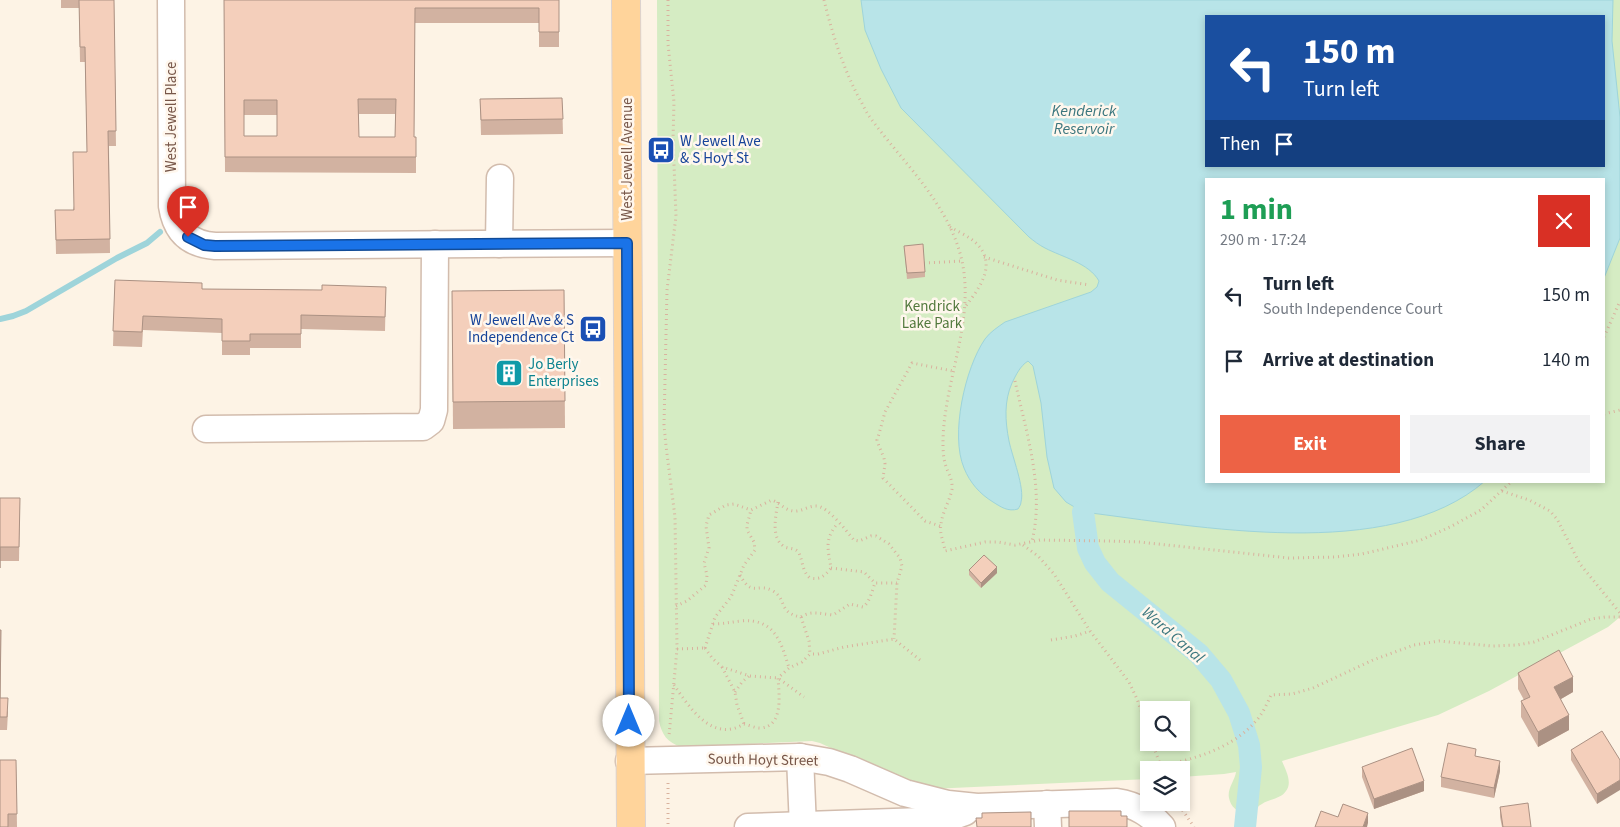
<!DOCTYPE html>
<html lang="en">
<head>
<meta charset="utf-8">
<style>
	body { margin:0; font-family:"Source Sans 3",sans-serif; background:#f2f2f3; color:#1f2937; height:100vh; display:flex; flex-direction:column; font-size:19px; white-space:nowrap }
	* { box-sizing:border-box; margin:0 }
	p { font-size:16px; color:#747a83 }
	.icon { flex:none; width:28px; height:28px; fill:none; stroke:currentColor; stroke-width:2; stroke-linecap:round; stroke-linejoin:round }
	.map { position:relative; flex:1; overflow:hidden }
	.panel { position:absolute; left:1205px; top:178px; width:400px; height:305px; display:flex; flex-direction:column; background:#fff; border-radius:0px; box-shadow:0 2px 8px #0003 }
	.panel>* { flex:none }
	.banner { position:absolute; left:1205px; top:15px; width:400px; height:152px; border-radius:0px; box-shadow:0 2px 8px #0003; background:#1a4fa0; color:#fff; overflow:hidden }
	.fabs { position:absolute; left:1140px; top:701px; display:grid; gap:10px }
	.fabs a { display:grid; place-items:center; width:50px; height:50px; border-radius:0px; background:#fff; box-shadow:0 2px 8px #0003; font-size:25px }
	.pin { position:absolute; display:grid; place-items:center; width:42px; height:42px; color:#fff; margin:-51px -21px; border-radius:50% 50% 50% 0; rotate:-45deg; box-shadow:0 0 5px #0007 }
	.pin .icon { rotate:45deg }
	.me { position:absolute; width:55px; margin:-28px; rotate:0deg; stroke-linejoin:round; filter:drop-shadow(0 0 4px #0008) }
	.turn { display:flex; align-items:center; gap:18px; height:105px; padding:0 15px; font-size:22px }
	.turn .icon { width:65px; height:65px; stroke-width:2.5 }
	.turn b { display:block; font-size:35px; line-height:42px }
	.then { display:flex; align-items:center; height:48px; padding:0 15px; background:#0003; gap:10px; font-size:19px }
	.round { display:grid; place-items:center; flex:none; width:52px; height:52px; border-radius:0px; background:#f2f2f3 }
	.overview { display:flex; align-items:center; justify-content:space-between; height:85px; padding:0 15px }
	h1 { font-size:30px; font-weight:700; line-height:38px; color:#1e9e55 }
	.cta { display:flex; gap:10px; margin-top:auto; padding:10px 15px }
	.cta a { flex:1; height:58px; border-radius:0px; background:#ed6245; color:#fff; font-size:20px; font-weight:700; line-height:58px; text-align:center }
	.cta a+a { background:#f2f2f3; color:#1f2937 }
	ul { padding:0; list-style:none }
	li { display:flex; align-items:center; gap:15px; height:65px; padding:0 15px }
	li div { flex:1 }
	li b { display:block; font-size:19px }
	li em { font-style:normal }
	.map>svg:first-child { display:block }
</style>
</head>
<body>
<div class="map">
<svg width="1620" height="827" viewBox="0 0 1620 827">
	<rect width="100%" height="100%" fill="#fdf3e5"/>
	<path fill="#d5ecc3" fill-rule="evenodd" d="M657 0H1620V617L1608 627 1489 691 1438 715 1282 761C1285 769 1293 782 1286 791 1281 799 1269 799 1262 804 1259 805 1256 809 1253 811 1242 816 1231 809 1229 798 1227 789 1235 780 1236 772L1224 774 1181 777V770H1149V779L930 789 914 786 820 743 812 741 681 747C667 742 662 735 659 721ZM1206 16H1604V166H1206ZM1206 179H1604V481H1206ZM1149 710H1181V742H1149Z"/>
	<path fill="#b8e4e8" stroke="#9ed4da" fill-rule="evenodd" d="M861 0H1613L1612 41 1620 117V238L1604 278V179H1206V481H1485C1390 564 1197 526 1083 512L1066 502 1054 488 1047 457 1041 403 1033 366 1028 361C1020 366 1016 375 1012 383 1004 401 1005 421 1009 441 1012 456 1025 488 1021 502 1021 505 1019 507 1018 509 1008 512 1001 507 993 502 980 494 970 483 964 468 950 435 965 368 985 339 990 332 998 327 1005 322L1091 292 1097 287 1099 281C1089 263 1062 257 1045 248 1039 245 1034 241 1029 237L901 108 881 69 865 30ZM1206 16H1604V166H1206Z"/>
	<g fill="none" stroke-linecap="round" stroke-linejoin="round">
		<path stroke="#9ed4da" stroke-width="6" d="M0 319 13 316 26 311 117 258 147 243 160 232"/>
		<path stroke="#b8e4e8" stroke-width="22" d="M1083 512 1088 548 1095 563 1110 582 1199 654 1221 680 1239 713 1249 745 1251 767 1245 827"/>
		<g stroke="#d2bcad" stroke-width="29">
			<g id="minor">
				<path d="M171 0 172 206C176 232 190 244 215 246L627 243"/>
				<path d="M499 244 500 178"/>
				<path d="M206 429 423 427 431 421 434 410 435 244"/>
				<path d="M800 757 803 827"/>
				<path d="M629 761 800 757 829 762 850 769 905 793 948 804 977 807 1117 802C1136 805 1149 813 1162 827"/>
				<path d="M1047 804 1048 827"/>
				<path d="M748 827 923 821 948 818 965 812"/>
			</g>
		</g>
		<g stroke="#dcd3d0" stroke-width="30">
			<path id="major" d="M626 0 631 827"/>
		</g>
		<g stroke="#d9b29e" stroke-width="3" stroke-dasharray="1 4" stroke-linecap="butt">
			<path d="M668 0V44L674 102 673 139 676 216 667 290 664 425 666 446 675 517 677 649 669 736"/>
			<path d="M824 0C832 33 842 65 858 96 862 103 865 110 869 116 902 162 949 203 962 261 975 322 944 381 943 441 943 448 943 456 945 463 947 472 953 479 952 489 950 501 942 512 941 525 939 532 944 543 945 551L985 542H998L1015 545 1040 540 1110 541 1139 542 1289 558 1335 557 1362 554 1421 540 1450 527 1481 510 1512 481"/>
			<path d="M661 150 673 149"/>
			<path d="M950 227C959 232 970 237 977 244 998 265 978 290 965 307"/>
			<path d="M984 257 1057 280 1090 285"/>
			<path d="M924 263 962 261"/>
			<path d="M1604 337 1620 301"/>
			<path d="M1015 381C1026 432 1045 489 1032 541"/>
			<path d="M1604 414 1620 410"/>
			<path d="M1502 491 1529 500 1550 511 1557 519 1580 564 1620 613"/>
			<path d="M778 502C776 515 770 539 785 547 790 549 796 548 799 553 803 562 802 571 810 578 820 580 825 576 831 568 828 549 824 539 838 523"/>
			<path d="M940 526 925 521 883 478 885 464 884 458 879 446 877 440 879 434 885 412 912 363 953 371"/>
			<path d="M1023 545 1038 556 1054 574 1090 631 1129 682 1137 699 1149 732"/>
			<path d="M831 568 864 572 875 583H897"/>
			<path d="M740 575C752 598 758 582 773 591 787 599 778 613 801 617 811 610 821 614 833 615L850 604 863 607C870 602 872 591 875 583"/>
			<path d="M676 606 687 601 706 585 707 575 704 563 709 548 706 526 709 515 726 505 734 504 751 510 772 500C780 503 785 510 793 511 801 512 808 506 816 506 828 506 846 531 854 540L859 541 871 536H876L889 544 900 558 902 566 897 583 894 639"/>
			<path d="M801 617 809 641 810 654"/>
			<path d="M713 624C723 624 731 622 741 621 774 618 781 641 789 668"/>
			<path d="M1051 640 1075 636 1090 631"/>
			<path d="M705 648 715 617 731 597 744 565 755 550 754 542 747 530V525L751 510"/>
			<path d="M705 648 712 658 722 667 750 676 778 678 804 697"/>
			<path d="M677 649 705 648"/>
			<path d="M722 667 735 692 737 705 744 724"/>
			<path d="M674 685C690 708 712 743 744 724 749 725 755 728 760 728 784 727 779 694 778 678L789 668 802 662 810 654H818L844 647 894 639 920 660"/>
			<path d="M735 692 742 682 749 676"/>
			<path d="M1152 742 1162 770"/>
			<path d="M1161 766C1194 759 1231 749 1255 722 1262 715 1267 704 1271 695L1292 694 1313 688 1373 660 1414 645 1439 641 1492 646 1517 645 1534 642 1591 619 1605 617H1620"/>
			<path d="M668 783V827"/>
			<path d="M1177 802 1194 827"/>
		</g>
		<use href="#minor" stroke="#fff" stroke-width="26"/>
		<use href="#major" stroke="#ffd49b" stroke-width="28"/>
	</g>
	<g fill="#d2b2a1" fill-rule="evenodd">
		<path d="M61 0H114L116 146H109L110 253 56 254 55 210H73L87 152 85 62H80L79 8H61Z"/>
		<path d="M224 0H559V47H539V23H415L414 137H416V173L225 172ZM359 114H395V137H359ZM244 115H277V136H244Z"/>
		<path d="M562 98 563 134 481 135 480 99Z"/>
		<path d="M904 246 925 272V277L907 279Z"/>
		<path d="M115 280 202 289 322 290 386 287 385 331 301 329V348H250V355H222V333L143 330 142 347 113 346Z"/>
		<path d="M564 290 565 428 453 429 452 291Z"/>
		<path d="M0 498H20L19 561H0Z"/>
		<path d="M969 570 997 573 981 588 969 575Z"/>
		<path d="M0 630V698L8 712 7 730H0Z"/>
		<path d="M1518 673 1573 692 1561 699 1569 730 1538 747 1521 717V701L1524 700 1518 689Z"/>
		<path d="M1571 750 1620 760 1597 804 1571 760Z"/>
		<path d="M1476 756 1500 771 1494 798 1441 787V777Z"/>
		<path d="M16 760 17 827H0Z"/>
		<path d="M1362 767 1424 791 1374 809 1362 777Z"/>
		<path d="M1500 807 1531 827H1502L1500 817Z"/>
	</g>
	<g fill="#ab9183">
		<path d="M997 567V573L981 588V583Z"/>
		<path d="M1573 677V692L1554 703V687Z"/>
		<path d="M1569 715V730L1538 747V732Z"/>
		<path d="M1500 761V771L1494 798V788Z"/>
		<path d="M1620 780V790L1597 804V794Z"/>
		<path d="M1424 781V791L1374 809V799Z"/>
		<path d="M1368 813V823L1367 827H1363Z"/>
	</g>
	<g fill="#f4cfbb" stroke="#ab9183" fill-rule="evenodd">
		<path d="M79 0H114L116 131H108L110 239 56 240 55 210H74L73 152H87L85 47H80Z"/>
		<path d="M224 0H559V32H539V8H415L414 137H416V157H225ZM358 99H396L395 137H359ZM244 100H277V136H244Z"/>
		<path d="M562 98 563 119 481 120 480 99Z"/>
		<path d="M923 244 925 272 907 273 904 246Z"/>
		<path d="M115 280 202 283V289L322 290V285L386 287 385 317 301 315V334H250V341H222V319L143 316 142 332 113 331Z"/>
		<path d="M564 290 565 401 453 402 452 291Z"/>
		<path d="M0 498H20L19 547H0V568Z"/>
		<path d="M984 555 997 567 981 583 969 570Z"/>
		<path d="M0 630H1L0 698H8L7 717H0Z"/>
		<path d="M1559 650 1573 677 1554 687 1569 715 1538 732 1521 701 1530 697 1518 673Z"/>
		<path d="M1602 731 1620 760V780L1597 794 1571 750Z"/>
		<path d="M1448 743 1476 749 1475 756 1500 761 1494 788 1441 777Z"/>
		<path d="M1412 748 1424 781 1374 799 1362 767Z"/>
		<path d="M0 760H16L17 814H8V827H0Z"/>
		<path d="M1528 803 1531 827H1503L1500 807Z"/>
		<path d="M1343 804 1368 813 1363 827H1315L1321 811 1338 817Z"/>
		<path d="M1069 811H1121V816H1127V827H1069Z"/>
		<path d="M1031 812V827H977L976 818H982V813Z"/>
	</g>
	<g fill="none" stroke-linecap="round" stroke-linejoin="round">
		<g stroke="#114b97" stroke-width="12">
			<path id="route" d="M188 237 204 245 215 246 627 243 629 721"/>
		</g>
		<use href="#route" stroke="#1a73e8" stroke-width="9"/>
	</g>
	<defs>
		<g id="bus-square" transform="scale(1.4375)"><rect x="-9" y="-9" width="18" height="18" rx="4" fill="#1a4fb4" stroke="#fff7ed"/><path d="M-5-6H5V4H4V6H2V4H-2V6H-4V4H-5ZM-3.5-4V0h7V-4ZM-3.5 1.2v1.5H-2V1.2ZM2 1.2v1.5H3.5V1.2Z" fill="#fff"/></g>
		<g id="building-square" transform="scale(1.4375)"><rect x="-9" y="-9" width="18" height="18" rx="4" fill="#0f9aa8" stroke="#fff7ed"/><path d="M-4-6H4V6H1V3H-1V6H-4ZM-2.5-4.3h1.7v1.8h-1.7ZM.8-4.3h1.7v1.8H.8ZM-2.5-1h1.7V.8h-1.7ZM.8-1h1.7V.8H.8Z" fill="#fff"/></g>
	</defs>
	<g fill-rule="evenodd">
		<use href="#bus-square" x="661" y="150"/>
		<use href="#bus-square" x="593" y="329"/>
		<use href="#building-square" x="509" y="373"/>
	</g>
	<g text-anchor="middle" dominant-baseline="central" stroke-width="5" stroke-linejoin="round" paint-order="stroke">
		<g font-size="15" fill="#785749" stroke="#fff7ed">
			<text transform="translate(171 117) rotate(-90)">West Jewell Place</text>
			<text transform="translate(627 159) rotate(-90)">West Jewell Avenue</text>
			<text transform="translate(763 760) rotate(1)">South Hoyt Street</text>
		</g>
		<g font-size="15" fill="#164399" stroke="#fff7ed" text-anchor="start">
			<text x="680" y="141">W Jewell Ave<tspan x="680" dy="17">&amp; S Hoyt St</tspan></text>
			<text x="574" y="320" text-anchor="end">W Jewell Ave &amp; S<tspan x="574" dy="17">Independence Ct</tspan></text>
		</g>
		<g font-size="15" fill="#52793d" stroke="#fff7ed">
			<text x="932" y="306">Kendrick<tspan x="932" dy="17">Lake Park</tspan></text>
		</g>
		<g font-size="15" fill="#0d838f" stroke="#fff7ed" text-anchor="start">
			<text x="528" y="364">Jo Berly<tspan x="528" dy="17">Enterprises</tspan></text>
		</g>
		<g font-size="16" font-style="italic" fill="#3b767e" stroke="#fff7ed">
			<text x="1084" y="111">Kenderick<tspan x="1084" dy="18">Reservoir</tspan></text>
			<text transform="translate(1173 635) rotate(41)">Ward Canal</text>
		</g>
	</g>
</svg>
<div class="fabs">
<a><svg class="icon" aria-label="search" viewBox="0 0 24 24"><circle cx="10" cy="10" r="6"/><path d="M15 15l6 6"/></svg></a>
<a><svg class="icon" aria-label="layers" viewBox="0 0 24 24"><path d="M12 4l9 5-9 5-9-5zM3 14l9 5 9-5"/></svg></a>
</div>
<div class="pin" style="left:188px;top:237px;background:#d93025"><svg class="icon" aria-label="arrive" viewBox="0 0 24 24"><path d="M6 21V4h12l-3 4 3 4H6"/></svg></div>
<svg class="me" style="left:629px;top:721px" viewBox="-20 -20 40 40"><circle r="19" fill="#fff"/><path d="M0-13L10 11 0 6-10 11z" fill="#1a73e8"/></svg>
<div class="banner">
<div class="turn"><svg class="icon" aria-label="left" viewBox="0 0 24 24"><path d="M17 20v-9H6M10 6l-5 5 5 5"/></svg><div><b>150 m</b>Turn left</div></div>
<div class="then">Then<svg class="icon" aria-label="arrive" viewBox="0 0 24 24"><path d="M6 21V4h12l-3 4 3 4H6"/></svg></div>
</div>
<section class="panel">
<div class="overview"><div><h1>1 min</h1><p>290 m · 17:24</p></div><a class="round" style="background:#d93025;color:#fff"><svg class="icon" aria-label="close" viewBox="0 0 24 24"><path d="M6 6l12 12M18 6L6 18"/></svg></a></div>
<ul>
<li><svg class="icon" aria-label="left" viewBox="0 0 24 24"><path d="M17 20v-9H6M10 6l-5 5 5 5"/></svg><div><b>Turn left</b><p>South Independence Court</p></div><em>150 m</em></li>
<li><svg class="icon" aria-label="arrive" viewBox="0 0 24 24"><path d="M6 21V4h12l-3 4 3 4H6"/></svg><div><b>Arrive at destination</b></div><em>140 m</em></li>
</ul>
<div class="cta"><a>Exit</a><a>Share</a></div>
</section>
</div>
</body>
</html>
